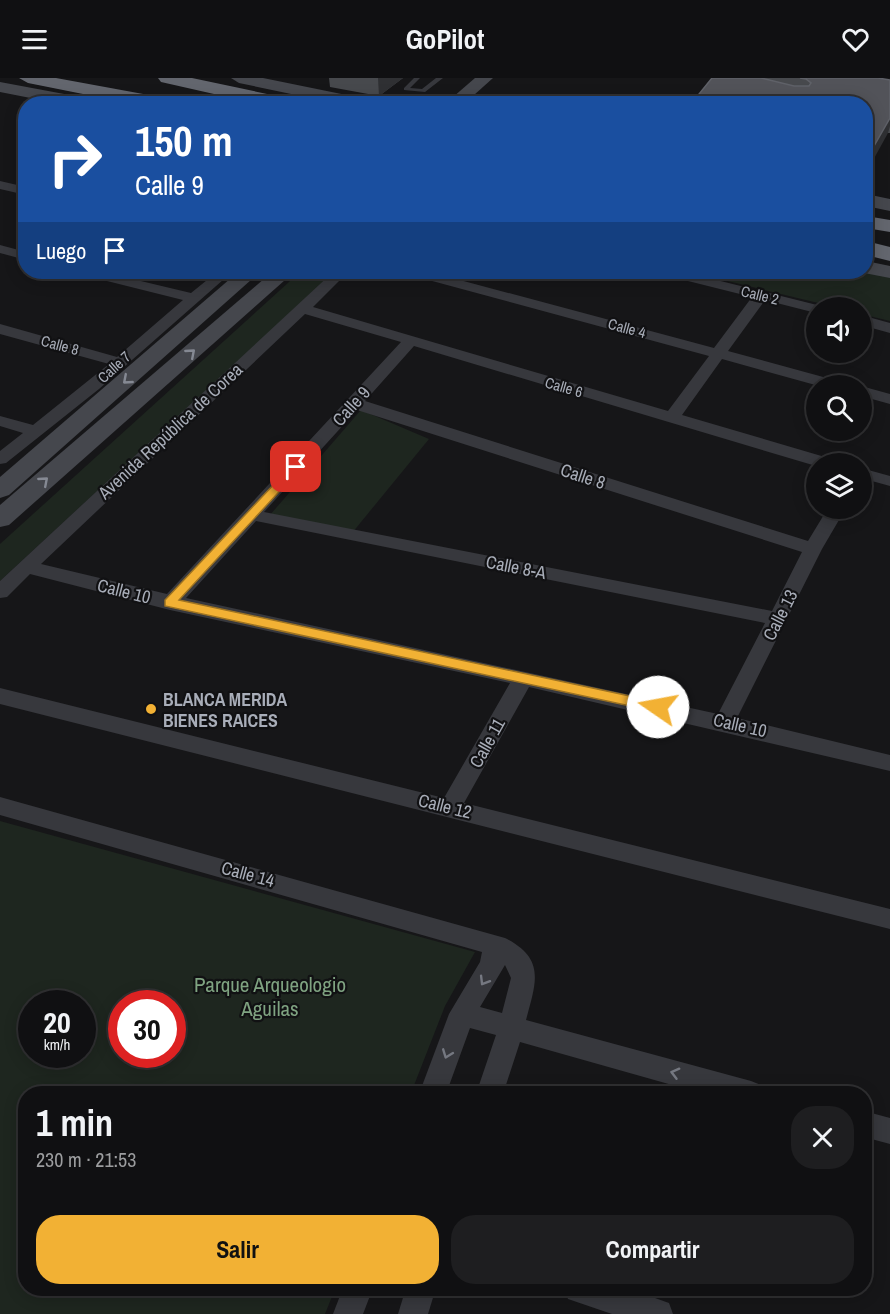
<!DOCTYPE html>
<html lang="es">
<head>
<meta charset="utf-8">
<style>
	body { margin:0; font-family:"Archivo Narrow",sans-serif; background:#1e1e20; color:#f1f3f6; height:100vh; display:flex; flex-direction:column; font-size:22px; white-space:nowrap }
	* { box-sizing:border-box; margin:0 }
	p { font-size:20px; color:#9c9d9f }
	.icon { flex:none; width:33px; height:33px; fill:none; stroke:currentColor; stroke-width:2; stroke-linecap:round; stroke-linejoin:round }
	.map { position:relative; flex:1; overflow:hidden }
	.sheet { position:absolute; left:18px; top:1008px; width:854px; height:210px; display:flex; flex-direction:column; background:#101012; border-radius:24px; box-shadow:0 3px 15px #0003,0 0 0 2px #303032 }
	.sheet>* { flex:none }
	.top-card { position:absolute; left:18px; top:18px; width:855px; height:183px; border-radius:24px; box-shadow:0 3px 15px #0003,0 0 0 2px #303032; background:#1a4fa0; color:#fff; overflow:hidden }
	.buttons { position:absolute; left:806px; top:219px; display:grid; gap:12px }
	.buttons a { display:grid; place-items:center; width:66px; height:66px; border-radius:50%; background:#101012; box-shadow:0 3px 15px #0003,0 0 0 2px #303032; font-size:30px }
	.speed { position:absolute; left:18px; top:912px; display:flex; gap:12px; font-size:30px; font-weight:700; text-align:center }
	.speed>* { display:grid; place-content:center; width:78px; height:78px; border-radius:50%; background:#101012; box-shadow:0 3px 15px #0003,0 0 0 2px #303032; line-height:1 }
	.speed small { font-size:15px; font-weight:400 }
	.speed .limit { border:9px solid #d22; background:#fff; color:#111 }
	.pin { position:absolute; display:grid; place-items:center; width:51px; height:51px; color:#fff; margin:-26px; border-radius:12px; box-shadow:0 3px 9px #0006 }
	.me { position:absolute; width:66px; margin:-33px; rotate:282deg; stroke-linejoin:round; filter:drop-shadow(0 0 4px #0008) }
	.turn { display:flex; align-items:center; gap:21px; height:126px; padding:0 18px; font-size:27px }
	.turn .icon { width:78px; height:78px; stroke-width:2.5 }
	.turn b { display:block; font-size:42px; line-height:51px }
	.then { display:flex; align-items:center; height:57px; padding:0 18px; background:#0003; gap:12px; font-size:22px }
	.round { display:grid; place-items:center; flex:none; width:63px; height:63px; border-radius:24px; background:#1e1e20 }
	.summary { display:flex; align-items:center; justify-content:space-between; height:102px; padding:0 18px }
	h1 { font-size:36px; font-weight:700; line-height:45px }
	.cta { display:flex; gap:12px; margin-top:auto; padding:12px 18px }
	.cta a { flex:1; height:69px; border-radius:24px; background:#f2b134; color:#111; font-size:24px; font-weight:700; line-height:69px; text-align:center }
	.cta a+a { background:#1e1e20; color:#f1f3f6 }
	header { display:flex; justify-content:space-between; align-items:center; height:78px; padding:0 18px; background:#101012; font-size:27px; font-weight:700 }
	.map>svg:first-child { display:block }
</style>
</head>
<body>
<header><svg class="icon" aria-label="menu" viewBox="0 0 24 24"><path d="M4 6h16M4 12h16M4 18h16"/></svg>GoPilot<svg class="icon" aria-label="heart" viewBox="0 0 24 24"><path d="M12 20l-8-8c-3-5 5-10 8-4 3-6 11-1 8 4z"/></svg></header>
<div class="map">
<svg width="890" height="1236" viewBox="0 0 890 1236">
	<rect width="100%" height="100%" fill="#161618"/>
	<g fill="#1e261f" fill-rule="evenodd">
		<path d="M300 194H334L0 503V466Z"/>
		<path d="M690 194H865L890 199V243L861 236V230L835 229Z"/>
		<path d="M361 332 429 361 352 455 270 437Z"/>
		<path d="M0 743 475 874 445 928 411 1015 26 1016V1210L335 1211 325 1236H0ZM32 926H82V976H32ZM122 926H172V976H122Z"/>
	</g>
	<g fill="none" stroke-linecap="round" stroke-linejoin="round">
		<path fill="#37383d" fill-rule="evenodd" d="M414 0H420L410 10 422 11 436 0H443L425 14 404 12V10Z"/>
		<g fill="#37383d" fill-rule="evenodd">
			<path d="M0 103 26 109V117L0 111Z"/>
			<path d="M0 167 26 174V182L0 175Z"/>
			<path d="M81 194H103L191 215 217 194H232L99 311 6 385 0 386V373L23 355 0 348V338L33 347 109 286 0 256V246L117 279 183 222 83 197Z"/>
			<path d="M333 194H348L313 229 668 333 709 278 410 197 408 194H430L714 270 752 219 664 197 662 194H684L821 228 816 230V235L765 222 728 273 845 305 847 308H819L722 281 682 337 835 382 837 386H816V388L414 268 365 323 808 463 828 430H846L822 471 737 640 890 677V693L529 609 464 725 890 831V851L0 626V610L444 720 510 605 170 532 30 496 7 519 0 520V503ZM305 236 401 264 167 516 41 486ZM357 332 802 474 772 533 264 434ZM256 443 765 545 718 636 186 520Z"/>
			<path d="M861 237 890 245V255L861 247Z"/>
			<path d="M861 308 890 316V326L861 318Z"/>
			<path d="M861 390 890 398V408L861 400Z"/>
			<path d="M0 719 505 860C546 881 536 904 526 942L751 1003 761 1007 764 1016H704L520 964 503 1016H476L496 957 470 950 446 1016H419L449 936 480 884 482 874 0 737ZM505 887 511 900 502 935 480 929Z"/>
			<path d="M864 1033 890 1040V1066L864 1059Z"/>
			<path d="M343 1210H373L363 1236H333Z"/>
			<path d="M406 1210H436L428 1236H398Z"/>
			<path d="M564 1210H627L669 1225 673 1236H612L568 1221Z"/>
		</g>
		<g fill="#45474d" fill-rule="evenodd">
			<path d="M231 0H263L366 21 374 26H339L239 5Z"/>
			<path d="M475 0H493L464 26H445Z"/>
			<path d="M0 4 91 21 99 26H61L0 14Z"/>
			<path d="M866 116 890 121V133L866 128Z"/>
			<path d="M866 183 890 188V200L859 194H866Z"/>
			<path d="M238 194H260L9 417 0 420V399Z"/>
			<path d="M272 194H294L9 447 0 449V427Z"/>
		</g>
		<g fill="#63666e" fill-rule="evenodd">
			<path d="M19 0H56L165 20 174 26H133L28 5Z"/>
			<path d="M158 0H192L286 20 295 26H258L161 4Z"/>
			<path d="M866 138 890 142V154L866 150Z"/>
			<path d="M866 163 890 169V183L866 177Z"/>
		</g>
	</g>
	<g fill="#47494d">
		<path d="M329 0H403L379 18 330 9Z"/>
		<path d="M712 0H878L890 2V55H888L866 26Z"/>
	</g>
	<g fill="#2f3033">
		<path d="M378 0H403L379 18Z"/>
		<path d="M890 40V48L888 55 866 95V82Z"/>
	</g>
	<path fill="#525359" stroke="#5f6168" stroke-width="1.5" d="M712 0H761L794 8H809L811 5 806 1 800 0H878L890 2V40L866 82V26H691Z"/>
	<defs><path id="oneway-chevron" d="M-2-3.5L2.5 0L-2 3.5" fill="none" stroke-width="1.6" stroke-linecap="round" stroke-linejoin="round" transform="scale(1.5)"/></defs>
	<g stroke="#858993">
		<use href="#oneway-chevron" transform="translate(191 275) rotate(-41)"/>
		<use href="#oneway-chevron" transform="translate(127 302) rotate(139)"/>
		<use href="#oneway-chevron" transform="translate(44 403) rotate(-41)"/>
	</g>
	<g stroke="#757881">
		<use href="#oneway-chevron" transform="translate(484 903) rotate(121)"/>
		<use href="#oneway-chevron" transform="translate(447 976) rotate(111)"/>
		<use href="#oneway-chevron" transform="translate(675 995) rotate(-165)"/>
	</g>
	<path fill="#f2b134" stroke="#9d7322" stroke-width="1.5" d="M292 387 302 389 179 522 658 624 662 626V633L658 634 165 528V522Z"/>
	<circle fill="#f2b134" stroke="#111113" stroke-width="2" cx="151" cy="631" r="6"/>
	<g text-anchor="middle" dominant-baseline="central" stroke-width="4.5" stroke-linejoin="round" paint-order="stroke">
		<g font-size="15" fill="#a8adb8" stroke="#111113">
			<text transform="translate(760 217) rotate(14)">Calle 2</text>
			<text transform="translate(627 250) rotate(15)">Calle 4</text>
			<text transform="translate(60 267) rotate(15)">Calle 8</text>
			<text transform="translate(114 289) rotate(-42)">Calle 7</text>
			<text transform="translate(564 309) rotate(16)">Calle 6</text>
		</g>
		<g font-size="18" fill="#a8adb8" stroke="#111113">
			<text transform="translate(351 328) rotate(-48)">Calle 9</text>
			<text transform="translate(170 353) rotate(-43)">Avenida República de Corea</text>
			<text transform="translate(583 398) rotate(18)">Calle 8</text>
			<text transform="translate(516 489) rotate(11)">Calle 8-A</text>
			<text transform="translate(124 513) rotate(14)">Calle 10</text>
			<text transform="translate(780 537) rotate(-63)">Calle 13</text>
			<text transform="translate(740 647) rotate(13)">Calle 10</text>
			<text transform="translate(487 665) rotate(-61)">Calle 11</text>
			<text transform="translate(445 728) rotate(14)">Calle 12</text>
			<text transform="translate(248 796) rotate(15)">Calle 14</text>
		</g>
		<g font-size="18" font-weight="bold" fill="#a8adb8" stroke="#111113" text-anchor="start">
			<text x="163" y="621">BLANCA MERIDA<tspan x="163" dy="21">BIENES RAICES</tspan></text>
		</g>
		<g font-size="21" fill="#7fa381" stroke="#111113">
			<text x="270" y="906">Parque Arqueologio<tspan x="270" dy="24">Aguilas</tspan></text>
		</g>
	</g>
</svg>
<div class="buttons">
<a><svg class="icon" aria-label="sound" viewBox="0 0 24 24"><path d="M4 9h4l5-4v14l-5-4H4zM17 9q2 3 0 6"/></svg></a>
<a><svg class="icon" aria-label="search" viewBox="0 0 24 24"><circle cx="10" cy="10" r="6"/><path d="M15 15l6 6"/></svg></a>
<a><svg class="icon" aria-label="layers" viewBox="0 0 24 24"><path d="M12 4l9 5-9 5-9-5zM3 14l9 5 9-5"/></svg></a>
</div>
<div class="speed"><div>20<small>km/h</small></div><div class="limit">30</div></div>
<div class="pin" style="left:296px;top:389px;background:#d93025"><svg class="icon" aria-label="arrive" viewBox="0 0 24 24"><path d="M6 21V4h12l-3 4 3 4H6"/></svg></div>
<svg class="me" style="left:658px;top:629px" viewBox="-20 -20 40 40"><circle r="19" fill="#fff"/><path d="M0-13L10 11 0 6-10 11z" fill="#f2b134"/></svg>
<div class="top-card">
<div class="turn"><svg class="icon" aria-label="right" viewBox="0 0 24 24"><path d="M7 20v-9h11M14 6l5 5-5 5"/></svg><div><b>150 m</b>Calle 9</div></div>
<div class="then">Luego<svg class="icon" aria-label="arrive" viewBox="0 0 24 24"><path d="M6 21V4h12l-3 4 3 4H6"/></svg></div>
</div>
<section class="sheet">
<div class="summary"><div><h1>1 min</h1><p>230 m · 21:53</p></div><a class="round"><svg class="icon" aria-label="close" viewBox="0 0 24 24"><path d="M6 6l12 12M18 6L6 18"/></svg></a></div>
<div class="cta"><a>Salir</a><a>Compartir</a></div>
</section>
</div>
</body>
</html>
